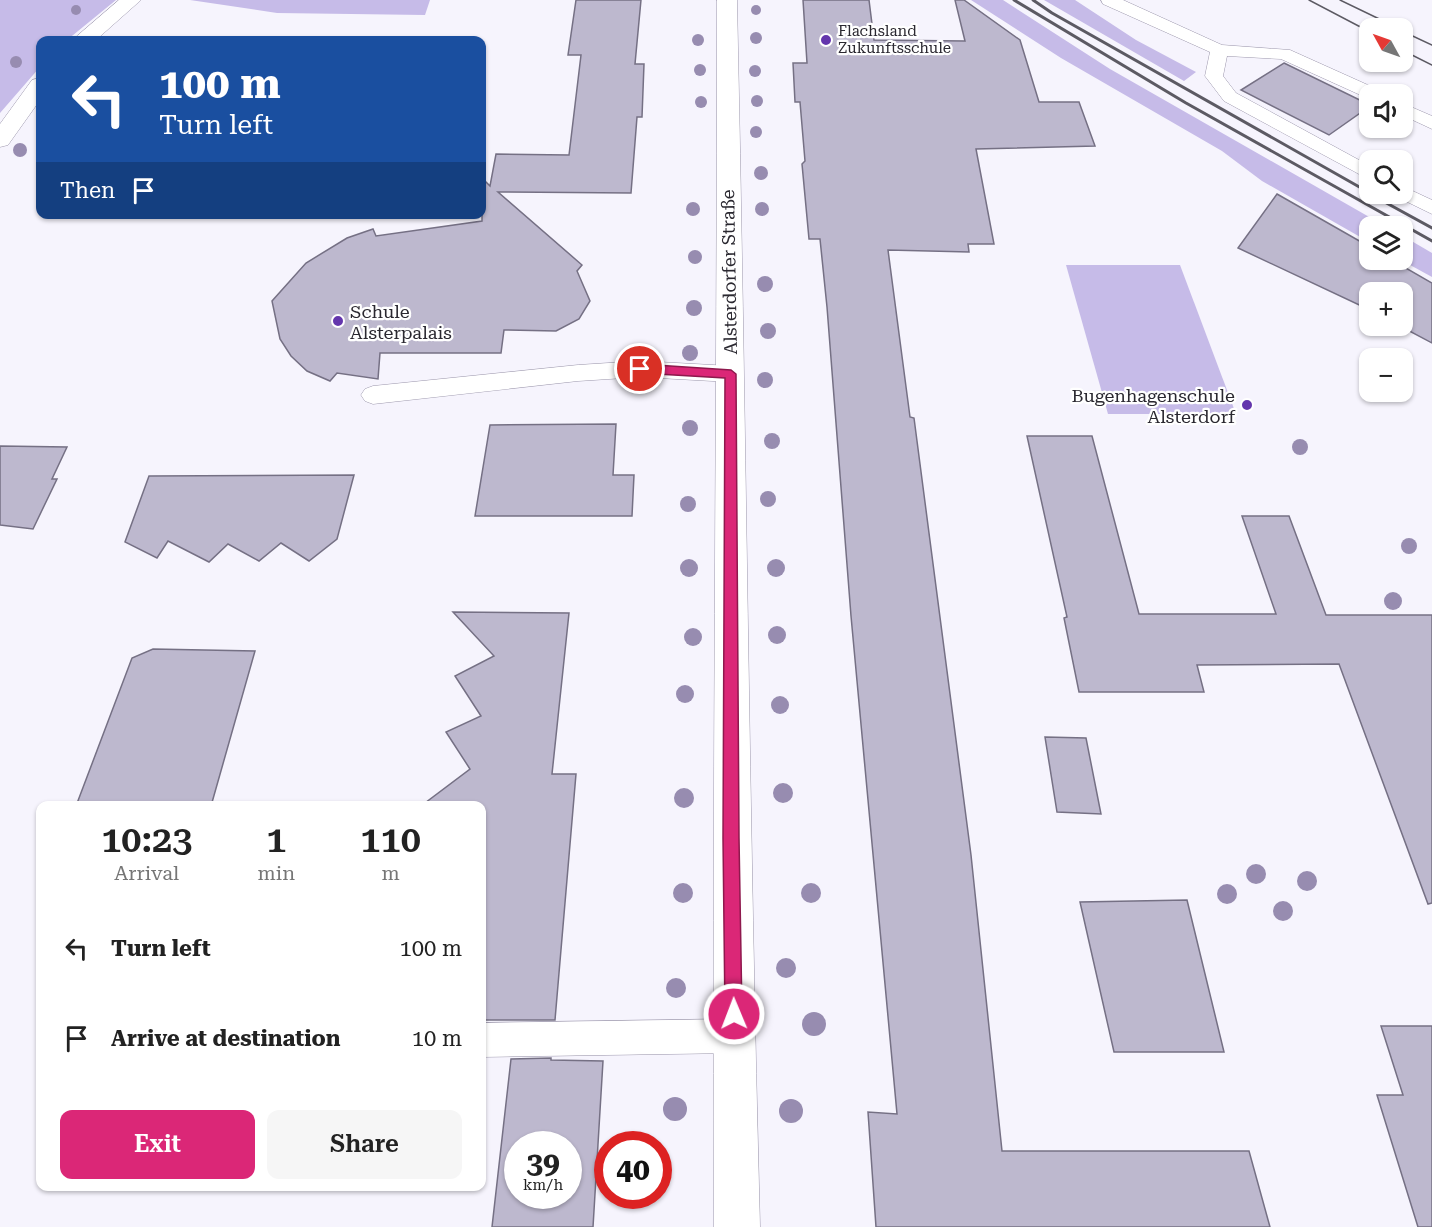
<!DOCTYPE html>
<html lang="en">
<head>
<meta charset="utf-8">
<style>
	body { margin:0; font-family:"Roboto Serif",serif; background:#f6f6f6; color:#222; height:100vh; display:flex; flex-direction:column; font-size:22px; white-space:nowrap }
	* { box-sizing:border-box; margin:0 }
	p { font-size:20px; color:#767676 }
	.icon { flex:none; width:33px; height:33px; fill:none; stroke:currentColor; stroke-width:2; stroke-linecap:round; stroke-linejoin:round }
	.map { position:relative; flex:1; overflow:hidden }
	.sheet { position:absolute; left:36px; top:801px; width:450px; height:390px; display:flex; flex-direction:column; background:#fff; border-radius:12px; box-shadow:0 2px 4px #0004 }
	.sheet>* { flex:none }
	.banner { position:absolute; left:36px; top:36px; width:450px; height:183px; border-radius:12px; box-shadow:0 2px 4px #0004; background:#1a4fa0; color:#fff; overflow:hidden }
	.needle { width:39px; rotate:310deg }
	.controls { position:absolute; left:1359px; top:18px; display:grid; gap:12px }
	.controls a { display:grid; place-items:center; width:54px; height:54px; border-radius:12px; background:#fff; box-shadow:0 2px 4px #0004; font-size:30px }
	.speed { position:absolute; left:504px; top:1131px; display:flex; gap:12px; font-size:30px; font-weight:700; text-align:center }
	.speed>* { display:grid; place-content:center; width:78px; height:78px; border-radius:50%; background:#fff; box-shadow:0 2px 4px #0004; line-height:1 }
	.speed small { font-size:15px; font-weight:400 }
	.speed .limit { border:9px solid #d22; background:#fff; color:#111 }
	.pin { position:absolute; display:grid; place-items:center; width:51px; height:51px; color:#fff; margin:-26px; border:3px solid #fff; border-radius:50%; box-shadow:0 2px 6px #0007 }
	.me { position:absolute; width:66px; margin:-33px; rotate:359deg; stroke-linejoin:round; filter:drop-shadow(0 0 4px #0008) }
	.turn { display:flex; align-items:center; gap:21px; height:126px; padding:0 24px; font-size:27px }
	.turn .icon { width:78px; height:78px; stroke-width:2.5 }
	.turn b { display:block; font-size:42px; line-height:51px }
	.then { display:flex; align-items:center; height:57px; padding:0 24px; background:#0003; gap:12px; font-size:22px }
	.eta { display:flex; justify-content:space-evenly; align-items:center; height:102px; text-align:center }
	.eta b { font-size:36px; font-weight:600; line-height:42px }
	.action { display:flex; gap:12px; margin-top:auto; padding:12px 24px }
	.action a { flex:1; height:69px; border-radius:12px; background:#db2777; color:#fff; font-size:24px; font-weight:600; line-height:69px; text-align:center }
	.action a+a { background:#f6f6f6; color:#222 }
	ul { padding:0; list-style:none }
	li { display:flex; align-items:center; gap:18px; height:90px; padding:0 24px }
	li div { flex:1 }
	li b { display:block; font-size:22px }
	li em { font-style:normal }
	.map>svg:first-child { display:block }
</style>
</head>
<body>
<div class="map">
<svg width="1432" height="1227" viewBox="0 0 1432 1227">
	<rect width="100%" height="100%" fill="#f6f4fd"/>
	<g fill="#c6bbe8">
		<path d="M0 0H116L67 40H40V67L0 113Z"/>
		<path d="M190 0H430L425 15 277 13Z"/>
		<path d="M971 0H1003L1110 69 1385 226H1370L1369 242 1262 181 1222 151 1061 58Z"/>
		<path d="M1044 0H1075L1136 40 1196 72 1184 81Z"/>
		<path d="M1403 236 1432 253V277L1401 260Z"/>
		<path d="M1066 265H1180L1236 414H1108Z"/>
	</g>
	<g fill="#bdb8ce" stroke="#757084" stroke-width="1.5" fill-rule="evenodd">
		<path d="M576 0H641L635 64H644L642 117H637L631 193 498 192 582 265 577 271 590 301 579 319 556 331 504 330 501 353H380L378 379 337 373 330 381 307 371 291 356 280 339 272 301 306 263 347 238 373 229 376 236 482 221V178L490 186 496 154 569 155 581 55H568Z"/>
		<path d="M803 0H869L874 40 965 41 955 0H964L1020 40 1039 102H1079L1095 146 976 149 994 244H968L969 252 888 250 910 417 914 418 971 855 1002 1151H1249L1270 1227H876L868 1112 897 1114 851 616 827 307 820 239H809L802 164 805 161 800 102H795L793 63H807Z"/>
		<path d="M1284 63 1370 105V106L1329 135 1241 90Z"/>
		<path d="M1277 194 1370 247V260H1392L1432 283V343L1400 326H1402V292H1370V310L1238 248Z"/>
		<path d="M616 424 613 475H634L632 516H475L490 425Z"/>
		<path d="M1027 436H1092L1139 614H1276L1242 516H1289L1326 615H1432V903L1428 904 1339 664 1197 665 1204 692H1079L1064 618 1067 617Z"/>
		<path d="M0 446 67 447 52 479H57L33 529 0 525Z"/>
		<path d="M354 475 337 539 309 561 281 543 259 561 228 544 209 562 168 541 157 558 125 542 149 476Z"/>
		<path d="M453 612 569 613 552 774H576L555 1020H482V806H421L470 769 446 732 481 716 455 676 494 656Z"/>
		<path d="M153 649 255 651 211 806H76L132 658Z"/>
		<path d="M1045 737 1086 738 1101 814 1057 812Z"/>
		<path d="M1187 900 1224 1052H1114L1080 902Z"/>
		<path d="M1381 1026H1432V1227H1418L1377 1095H1403Z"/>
		<path d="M551 1058V1060L603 1061 593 1227H492L511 1059ZM518 1144H568V1196H518Z"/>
	</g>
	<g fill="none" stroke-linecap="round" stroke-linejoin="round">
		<g stroke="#9c97ac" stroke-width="1">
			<g id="service">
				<path d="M1101 0H1123L1222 45 1290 50 1379 90 1382 94H1370V99L1367 98 1281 59 1227 56 1223 76 1236 93 1370 166V180L1224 101 1205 76 1210 52 1103 4Z"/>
				<path d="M1402 103 1432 116V129L1402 115Z"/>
				<path d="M1402 186 1432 200V214L1395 196 1393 194H1402Z"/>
				<path d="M640 361 731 366 739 368 742 374 739 380 731 382 640 377 578 381 373 404 365 401 361 395 365 389 373 386 578 365Z"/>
				<path d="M734 1019 746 1024 751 1036 746 1048 734 1053 482 1057V1023Z"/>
			</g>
		</g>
		<g stroke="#9c97ac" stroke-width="1">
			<g id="minor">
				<path d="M119 0H141L96 40H74L77 36Z"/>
				<path d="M40 78V100L8 145 0 147V124L32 80Z"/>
			</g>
		</g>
		<g stroke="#9c97ac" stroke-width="1">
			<path id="tertiary" d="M717 0H737C746 409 749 818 760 1227H714C712 818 717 409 717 0Z"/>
		</g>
		<use href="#service" fill="#fff" fill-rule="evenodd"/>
		<use href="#minor" fill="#fff" fill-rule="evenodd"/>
		<use href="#tertiary" fill="#fff" fill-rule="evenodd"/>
		<g stroke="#5c5a63" stroke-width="1.5">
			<path d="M1309 0 1370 32"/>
			<path d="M1340 0 1398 28"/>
			<path d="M1402 31 1432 45"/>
			<path d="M1402 50 1432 65"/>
		</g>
		<g stroke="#5c5a63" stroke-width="3">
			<path d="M1014 0 1186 103 1432 241"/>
			<path d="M1033 0 1052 13 1370 193"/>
			<path d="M1370 194 1432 228"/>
		</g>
	</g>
	<g fill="#978cb0">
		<circle cx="76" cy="10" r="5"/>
		<circle cx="756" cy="10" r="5"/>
		<circle cx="756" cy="38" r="6"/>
		<circle cx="698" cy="40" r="6"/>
		<circle cx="16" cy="62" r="6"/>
		<circle cx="700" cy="70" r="6"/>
		<circle cx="755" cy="71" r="6"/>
		<circle cx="757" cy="101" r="6"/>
		<circle cx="701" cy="102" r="6"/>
		<circle cx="756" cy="132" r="6"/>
		<circle cx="20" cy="150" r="7"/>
		<circle cx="761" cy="173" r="7"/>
		<circle cx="693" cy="209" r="7"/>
		<circle cx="762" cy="209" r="7"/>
		<circle cx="695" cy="257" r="7"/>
		<circle cx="765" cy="284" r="8"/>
		<circle cx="694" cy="308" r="8"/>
		<circle cx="768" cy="331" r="8"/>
		<circle cx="690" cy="353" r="8"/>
		<circle cx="765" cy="380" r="8"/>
		<circle cx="690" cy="428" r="8"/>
		<circle cx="772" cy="441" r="8"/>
		<circle cx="1300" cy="447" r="8"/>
		<circle cx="768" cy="499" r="8"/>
		<circle cx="688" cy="504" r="8"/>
		<circle cx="1409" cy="546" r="8"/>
		<circle cx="689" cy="568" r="9"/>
		<circle cx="776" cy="568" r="9"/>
		<circle cx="1393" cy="601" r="9"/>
		<circle cx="777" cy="635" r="9"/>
		<circle cx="693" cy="637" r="9"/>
		<circle cx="685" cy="694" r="9"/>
		<circle cx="780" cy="705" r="9"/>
		<circle cx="783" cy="793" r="10"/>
		<circle cx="684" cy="798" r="10"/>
		<circle cx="1256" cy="874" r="10"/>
		<circle cx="1307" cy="881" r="10"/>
		<circle cx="683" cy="893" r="10"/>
		<circle cx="811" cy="893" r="10"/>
		<circle cx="1227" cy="894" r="10"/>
		<circle cx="1283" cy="911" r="10"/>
		<circle cx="786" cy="968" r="10"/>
		<circle cx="676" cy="988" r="10"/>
		<circle cx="814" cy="1024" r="12"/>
		<circle cx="675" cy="1109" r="12"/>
		<circle cx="791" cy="1111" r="12"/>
	</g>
	<path fill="#db2777" stroke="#8e194d" stroke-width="1.5" d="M640 364 731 370 736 374 739 838 742 1014 740 1020 734 1022 728 1020 725 1014 723 838 725 378 640 373 634 369Z"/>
	<g fill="#6436ad" stroke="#fff" stroke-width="2">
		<circle cx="826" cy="40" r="6"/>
		<circle cx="338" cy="321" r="6"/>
		<circle cx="1247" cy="405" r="6"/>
	</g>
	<g text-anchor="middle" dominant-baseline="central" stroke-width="4.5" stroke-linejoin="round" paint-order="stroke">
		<g font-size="15" fill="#2a2830" stroke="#fff" text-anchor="start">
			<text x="838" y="31">Flachsland<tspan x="838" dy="17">Zukunftsschule</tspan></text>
		</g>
		<g font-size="18" fill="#2a2830" stroke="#fff">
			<text transform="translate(729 272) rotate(-91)">Alsterdorfer Straße</text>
		</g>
		<g font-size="18" fill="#2a2830" stroke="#fff" text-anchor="start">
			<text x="350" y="311">Schule<tspan x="350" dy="21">Alsterpalais</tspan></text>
			<text x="1235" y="395" text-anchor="end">Bugenhagenschule<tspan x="1235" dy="21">Alsterdorf</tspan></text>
		</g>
	</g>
</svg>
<div class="controls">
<a><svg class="needle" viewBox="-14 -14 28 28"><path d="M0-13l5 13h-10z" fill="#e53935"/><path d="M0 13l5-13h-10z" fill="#767676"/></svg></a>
<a><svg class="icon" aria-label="sound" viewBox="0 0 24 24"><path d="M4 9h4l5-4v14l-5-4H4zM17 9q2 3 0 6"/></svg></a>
<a><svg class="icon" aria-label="search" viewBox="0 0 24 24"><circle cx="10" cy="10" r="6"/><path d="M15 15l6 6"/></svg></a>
<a><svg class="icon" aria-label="layers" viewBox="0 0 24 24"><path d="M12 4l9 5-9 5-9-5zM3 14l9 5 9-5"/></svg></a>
<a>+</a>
<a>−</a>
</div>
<div class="speed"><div>39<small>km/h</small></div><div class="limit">40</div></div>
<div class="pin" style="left:640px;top:369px;background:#d93025"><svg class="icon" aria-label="arrive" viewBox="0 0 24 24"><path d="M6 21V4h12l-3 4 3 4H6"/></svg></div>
<svg class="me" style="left:734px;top:1014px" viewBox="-20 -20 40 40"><circle r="17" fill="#db2777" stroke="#fff" stroke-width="3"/><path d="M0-11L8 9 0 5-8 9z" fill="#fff"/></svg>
<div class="banner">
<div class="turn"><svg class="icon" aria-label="left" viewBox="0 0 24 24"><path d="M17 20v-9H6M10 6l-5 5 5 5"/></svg><div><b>100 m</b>Turn left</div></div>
<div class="then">Then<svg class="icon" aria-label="arrive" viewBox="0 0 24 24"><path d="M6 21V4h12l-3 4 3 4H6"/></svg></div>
</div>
<section class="sheet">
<div class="eta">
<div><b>10:23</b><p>Arrival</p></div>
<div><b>1</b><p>min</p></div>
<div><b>110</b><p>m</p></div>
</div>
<ul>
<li><svg class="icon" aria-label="left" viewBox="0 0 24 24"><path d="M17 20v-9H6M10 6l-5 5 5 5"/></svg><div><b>Turn left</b></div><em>100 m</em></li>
<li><svg class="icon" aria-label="arrive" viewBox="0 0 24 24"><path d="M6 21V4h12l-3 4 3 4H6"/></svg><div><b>Arrive at destination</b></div><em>10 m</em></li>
</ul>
<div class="action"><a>Exit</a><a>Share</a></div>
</section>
</div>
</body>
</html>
